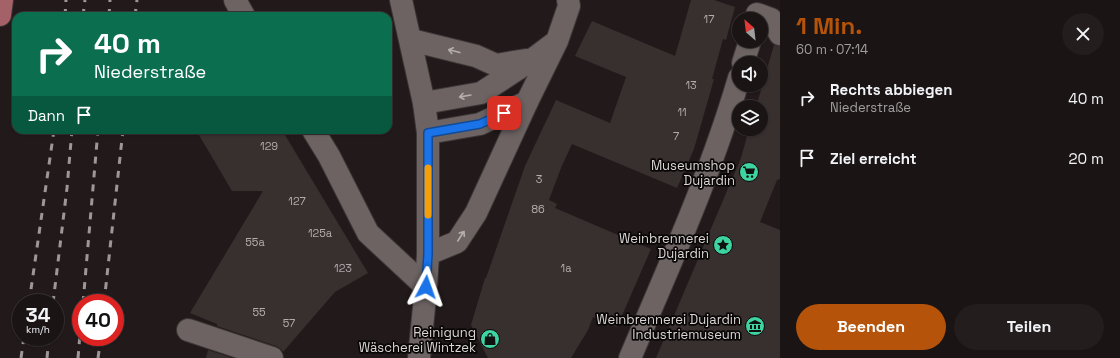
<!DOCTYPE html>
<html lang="de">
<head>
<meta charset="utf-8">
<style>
	body { margin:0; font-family:"Space Grotesk",sans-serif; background:#231d1d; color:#f1f3f6; height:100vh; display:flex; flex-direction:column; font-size:15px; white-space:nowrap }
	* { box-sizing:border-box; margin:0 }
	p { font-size:13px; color:#9f9ea0 }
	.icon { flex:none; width:22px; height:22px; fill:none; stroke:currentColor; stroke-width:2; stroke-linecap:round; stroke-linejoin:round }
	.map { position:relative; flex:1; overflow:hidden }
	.sheet { display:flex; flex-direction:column; background:#1a1414; width:340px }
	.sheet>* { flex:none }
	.hud { position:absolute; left:12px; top:12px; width:380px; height:122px; border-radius:12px; box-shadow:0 1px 3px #0004,0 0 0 1px #383334; background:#0b6e4f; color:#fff; overflow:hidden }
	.needle { width:26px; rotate:332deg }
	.tools { position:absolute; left:732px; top:12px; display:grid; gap:8px }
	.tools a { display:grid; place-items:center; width:36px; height:36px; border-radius:50%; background:#1a1414; box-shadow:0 1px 3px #0004,0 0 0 1px #383334; font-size:20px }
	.speed { position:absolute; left:12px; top:294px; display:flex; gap:8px; font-size:20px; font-weight:700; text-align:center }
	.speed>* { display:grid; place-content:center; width:52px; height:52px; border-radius:50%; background:#1a1414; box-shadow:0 1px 3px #0004,0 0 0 1px #383334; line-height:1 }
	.speed small { font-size:10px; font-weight:400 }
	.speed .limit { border:6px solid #d22; background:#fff; color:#111 }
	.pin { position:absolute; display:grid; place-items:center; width:34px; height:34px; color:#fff; margin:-17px; border-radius:8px; box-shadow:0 2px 6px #0006 }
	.me { position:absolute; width:44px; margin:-22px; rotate:4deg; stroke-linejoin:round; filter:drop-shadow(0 0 3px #0008) }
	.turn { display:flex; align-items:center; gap:14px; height:84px; padding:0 16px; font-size:18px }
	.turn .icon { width:52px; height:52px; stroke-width:2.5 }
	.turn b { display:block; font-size:28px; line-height:34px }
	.then { display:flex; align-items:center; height:38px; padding:0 16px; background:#0003; gap:8px; font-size:15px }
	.round { display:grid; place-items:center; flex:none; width:42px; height:42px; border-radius:21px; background:#231d1d }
	.headline { display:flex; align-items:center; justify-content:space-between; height:68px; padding:0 16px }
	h1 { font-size:24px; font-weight:800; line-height:30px; color:#b45309 }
	.primary-button { display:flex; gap:8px; margin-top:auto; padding:8px 16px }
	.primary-button a { flex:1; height:46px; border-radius:24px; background:#b45309; color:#fff; font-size:16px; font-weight:800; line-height:46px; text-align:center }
	.primary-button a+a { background:#231d1d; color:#f1f3f6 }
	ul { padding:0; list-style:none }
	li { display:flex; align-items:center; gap:12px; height:60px; padding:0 16px }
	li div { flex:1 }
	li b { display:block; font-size:15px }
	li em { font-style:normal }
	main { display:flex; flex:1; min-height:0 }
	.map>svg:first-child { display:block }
</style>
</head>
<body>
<main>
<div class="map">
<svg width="780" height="358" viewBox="0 0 780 358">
	<rect width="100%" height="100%" fill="#221a1a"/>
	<g fill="#382f2f">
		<path d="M691 0H714L735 7 726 40 723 39 712 79H714L694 149 677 188 572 144 561 168 549 200 557 204 555 208 651 249 617 327 593 317 588 330 571 358H488L471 325 485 278H486L525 166 556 100 610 123 626 77 575 56 592 21 675 56Z"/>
		<path d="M774 45 780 46V179L777 180 760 222 780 230V358H656L741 158 749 129H761V107H756Z"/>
		<path d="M196 130H282L368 273 335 292 283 352 281 349 276 346 217 326V324L190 313 263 191H232Z"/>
		<path d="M208 350 232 358H206Z"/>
	</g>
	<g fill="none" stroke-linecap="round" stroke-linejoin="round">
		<g stroke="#3d3737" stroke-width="24">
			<g id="minor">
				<path d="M235 0 244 16"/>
				<path d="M401 0 424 103 428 133V254L426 287 419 358"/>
				<path d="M757 14 771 19 780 34"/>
				<path d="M411 40 476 56 496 65 526 60"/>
				<path d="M743 63 750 41"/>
				<path d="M424 103 481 93 533 59 553 44"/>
				<path d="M313 130 329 156 368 233 426 287"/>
				<path d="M428 133 480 124 527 102 557 41 569 6 568 0"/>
				<path d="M428 254 457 242 476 213 527 102"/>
				<path d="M188 330 272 358"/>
				<path d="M630 358C669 266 711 174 739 78"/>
			</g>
		</g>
		<g stroke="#3d3737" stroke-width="24">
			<path id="major" d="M0 15 2 0"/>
		</g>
		<use href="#minor" stroke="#6d6363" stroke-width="22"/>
		<use href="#major" stroke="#a46167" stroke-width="22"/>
		<g stroke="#9d9797" stroke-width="3" stroke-dasharray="7 7" stroke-linecap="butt">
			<path d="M65 16 66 0"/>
			<path d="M83 16 85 0"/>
			<path d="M109 16 110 0"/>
			<path d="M135 16 137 0"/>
			<path d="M29 303 54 130"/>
			<path d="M53 303 67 188 72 130"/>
			<path d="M83 303 98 130"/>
			<path d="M104 303 123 130"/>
			<path d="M21 358 24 337"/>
			<path d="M47 358 49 337"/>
			<path d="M78 358 81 322"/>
			<path d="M98 358 101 337"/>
		</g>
	</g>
	<defs><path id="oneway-shaft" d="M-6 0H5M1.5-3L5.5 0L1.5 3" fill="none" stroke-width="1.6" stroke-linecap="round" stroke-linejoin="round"/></defs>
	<g stroke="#b5aeae">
		<use href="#oneway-shaft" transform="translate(454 51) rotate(-166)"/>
		<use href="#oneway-shaft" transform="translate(465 96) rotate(170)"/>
		<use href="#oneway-shaft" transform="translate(461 236) rotate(-57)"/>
	</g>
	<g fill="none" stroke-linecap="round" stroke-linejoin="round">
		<g stroke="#114b97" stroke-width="10">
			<path id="route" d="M426 287 428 254V133L480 124 504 113"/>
		</g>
		<use href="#route" stroke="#1a73e8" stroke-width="7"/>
		<path stroke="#f59e0b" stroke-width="7" d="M428 215V168"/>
	</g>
	<defs>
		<g id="supermarket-disc" transform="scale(1)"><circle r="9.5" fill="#3ed4a2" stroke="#090606"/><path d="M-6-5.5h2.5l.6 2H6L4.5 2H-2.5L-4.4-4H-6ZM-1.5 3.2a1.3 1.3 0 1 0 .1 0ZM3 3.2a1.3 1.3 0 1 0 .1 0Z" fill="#111"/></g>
		<g id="sight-disc" transform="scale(1)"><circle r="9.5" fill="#3ed4a2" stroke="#090606"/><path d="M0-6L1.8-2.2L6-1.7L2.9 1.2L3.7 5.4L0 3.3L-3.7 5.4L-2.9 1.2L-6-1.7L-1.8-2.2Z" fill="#111"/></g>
		<g id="museum-disc" transform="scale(1)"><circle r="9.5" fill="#3ed4a2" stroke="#090606"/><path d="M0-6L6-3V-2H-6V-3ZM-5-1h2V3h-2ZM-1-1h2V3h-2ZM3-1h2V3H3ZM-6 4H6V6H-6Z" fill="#111"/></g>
		<g id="shop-disc" transform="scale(1)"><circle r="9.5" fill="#3ed4a2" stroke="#090606"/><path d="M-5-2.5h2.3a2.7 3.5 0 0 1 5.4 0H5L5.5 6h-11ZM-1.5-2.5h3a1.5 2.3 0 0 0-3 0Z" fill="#111"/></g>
	</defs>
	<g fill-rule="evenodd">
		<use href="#supermarket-disc" x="749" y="172"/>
		<use href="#sight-disc" x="723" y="245"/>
		<use href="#museum-disc" x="755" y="326"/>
		<use href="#shop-disc" x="490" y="339"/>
	</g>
	<g text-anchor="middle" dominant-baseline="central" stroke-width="3.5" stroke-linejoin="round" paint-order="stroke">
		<g font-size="11" fill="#b3acac">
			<text x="709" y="19">17</text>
			<text x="691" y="85">13</text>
			<text x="682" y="112">11</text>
			<text x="676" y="136">7</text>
			<text x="269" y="146">129</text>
			<text x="539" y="179">3</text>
			<text x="297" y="201">127</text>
			<text x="538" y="209">86</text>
			<text x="320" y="233">125a</text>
			<text x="255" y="242">55a</text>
			<text x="343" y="268">123</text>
			<text x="566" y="268">1a</text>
			<text x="259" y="312">55</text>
			<text x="289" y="323">57</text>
		</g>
		<g font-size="13" fill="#dcd6d6" stroke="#090606" text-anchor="end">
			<text x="735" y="165">Museumshop<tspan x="735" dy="15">Dujardin</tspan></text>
			<text x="709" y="238">Weinbrennerei<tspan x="709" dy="15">Dujardin</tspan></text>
			<text x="741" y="319">Weinbrennerei Dujardin<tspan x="741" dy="15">Industriemuseum</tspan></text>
			<text x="476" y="332">Reinigung<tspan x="476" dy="15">Wäscherei Wintzek</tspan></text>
		</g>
	</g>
</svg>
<div class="tools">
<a><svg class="needle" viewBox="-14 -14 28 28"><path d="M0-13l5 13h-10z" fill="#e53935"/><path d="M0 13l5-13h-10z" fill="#9f9ea0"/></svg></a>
<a><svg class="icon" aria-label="sound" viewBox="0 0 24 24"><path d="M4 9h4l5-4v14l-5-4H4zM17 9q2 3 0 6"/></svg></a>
<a><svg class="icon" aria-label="layers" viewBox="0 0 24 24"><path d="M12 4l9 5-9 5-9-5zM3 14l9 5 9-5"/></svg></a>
</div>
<div class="speed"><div>34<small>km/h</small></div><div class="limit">40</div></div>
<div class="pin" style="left:504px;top:113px;background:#d93025"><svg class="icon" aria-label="arrive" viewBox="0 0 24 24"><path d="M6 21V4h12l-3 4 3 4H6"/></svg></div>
<svg class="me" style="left:426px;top:287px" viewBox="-20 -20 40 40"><path d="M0-17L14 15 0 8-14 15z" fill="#1a73e8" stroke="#fff" stroke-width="4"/></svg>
<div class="hud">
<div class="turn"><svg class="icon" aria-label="right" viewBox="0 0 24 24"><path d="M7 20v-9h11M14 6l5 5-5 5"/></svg><div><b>40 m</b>Niederstraße</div></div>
<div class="then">Dann<svg class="icon" aria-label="arrive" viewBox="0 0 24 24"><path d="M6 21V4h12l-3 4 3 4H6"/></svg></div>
</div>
</div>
<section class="sheet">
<div class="headline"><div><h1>1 Min.</h1><p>60 m · 07:14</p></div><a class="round"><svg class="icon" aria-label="close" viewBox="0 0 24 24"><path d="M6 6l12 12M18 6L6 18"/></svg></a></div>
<ul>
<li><svg class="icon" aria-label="right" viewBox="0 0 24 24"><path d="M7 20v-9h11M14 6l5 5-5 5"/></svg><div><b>Rechts abbiegen</b><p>Niederstraße</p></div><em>40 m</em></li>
<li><svg class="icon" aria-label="arrive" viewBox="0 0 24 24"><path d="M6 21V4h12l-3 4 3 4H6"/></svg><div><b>Ziel erreicht</b></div><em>20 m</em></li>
</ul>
<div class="primary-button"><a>Beenden</a><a>Teilen</a></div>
</section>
</main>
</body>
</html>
